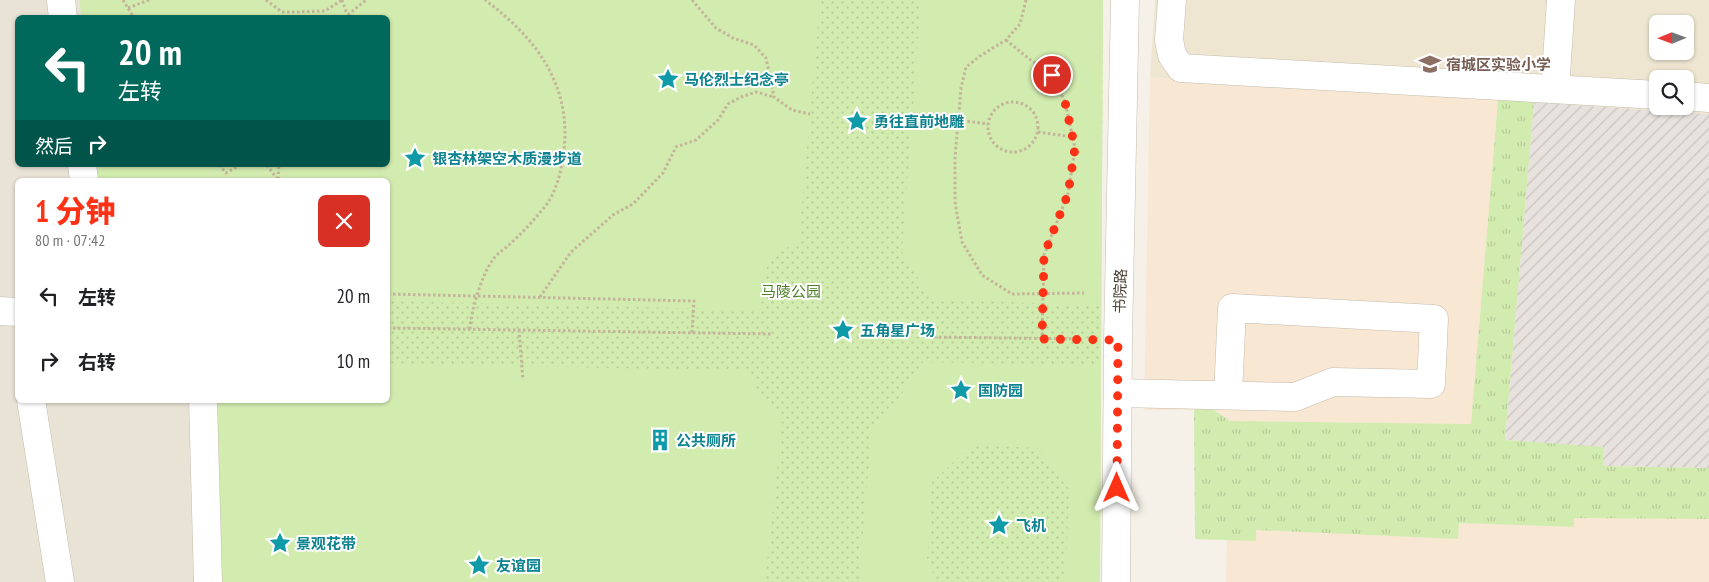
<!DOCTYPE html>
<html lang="zh">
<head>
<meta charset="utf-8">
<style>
	body { margin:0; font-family:"PT Sans Narrow","Noto Sans SC",sans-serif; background:#f6f6f6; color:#202124; height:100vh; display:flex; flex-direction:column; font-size:19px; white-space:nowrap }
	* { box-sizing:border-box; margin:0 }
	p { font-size:16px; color:#757577 }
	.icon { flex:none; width:28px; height:28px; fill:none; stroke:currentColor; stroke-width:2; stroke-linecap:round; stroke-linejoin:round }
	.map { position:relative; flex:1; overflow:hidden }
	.drawer { position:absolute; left:15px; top:178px; width:375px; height:225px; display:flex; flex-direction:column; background:#fff; border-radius:8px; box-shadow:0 1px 4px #0004 }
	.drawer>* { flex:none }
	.top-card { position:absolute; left:15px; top:15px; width:375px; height:152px; border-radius:8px; box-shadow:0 1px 4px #0004; background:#00695c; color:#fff; overflow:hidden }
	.needle { width:32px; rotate:269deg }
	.controls { position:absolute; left:1649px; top:15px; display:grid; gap:10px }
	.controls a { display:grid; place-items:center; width:45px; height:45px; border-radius:8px; background:#fff; box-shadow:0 1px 4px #0004; font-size:25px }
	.pin { position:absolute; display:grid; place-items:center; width:42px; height:42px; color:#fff; margin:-21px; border:2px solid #fff; border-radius:50%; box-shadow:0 1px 5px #0007 }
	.me { position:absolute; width:55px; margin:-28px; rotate:0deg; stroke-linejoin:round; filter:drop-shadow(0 0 4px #0008) }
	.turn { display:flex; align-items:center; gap:18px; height:105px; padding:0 20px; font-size:22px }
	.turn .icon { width:65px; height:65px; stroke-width:2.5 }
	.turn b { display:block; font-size:35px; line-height:42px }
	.then { display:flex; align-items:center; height:48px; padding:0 20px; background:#0003; gap:10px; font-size:19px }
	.round { display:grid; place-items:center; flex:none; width:52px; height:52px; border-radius:8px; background:#f6f6f6 }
	.overview { display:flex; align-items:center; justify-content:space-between; height:85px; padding:0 20px }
	h1 { font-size:30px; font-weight:800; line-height:38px; color:#ff3215 }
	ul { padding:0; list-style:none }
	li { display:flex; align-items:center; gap:15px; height:65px; padding:0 20px }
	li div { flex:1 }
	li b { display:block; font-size:19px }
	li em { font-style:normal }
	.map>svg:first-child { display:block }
</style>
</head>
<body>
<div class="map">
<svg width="1709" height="582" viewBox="0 0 1709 582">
	<defs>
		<pattern id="industrial-furrows" width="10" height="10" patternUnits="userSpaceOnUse" patternTransform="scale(1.25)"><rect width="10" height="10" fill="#e7e2dd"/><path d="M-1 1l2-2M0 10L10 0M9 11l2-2" fill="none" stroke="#c8c3be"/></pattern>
		<pattern id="grass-tufts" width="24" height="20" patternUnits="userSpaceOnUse" patternTransform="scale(1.25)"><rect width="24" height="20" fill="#d2ebaf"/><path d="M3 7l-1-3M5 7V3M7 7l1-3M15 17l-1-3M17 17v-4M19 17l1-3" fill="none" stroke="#b6cb97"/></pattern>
		<pattern id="park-dots" width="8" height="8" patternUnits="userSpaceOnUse" patternTransform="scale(1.25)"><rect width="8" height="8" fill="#d2ebaf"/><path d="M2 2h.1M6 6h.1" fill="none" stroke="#b6cb97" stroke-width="1.8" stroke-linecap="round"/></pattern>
	</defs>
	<rect width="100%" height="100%" fill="#f5f1e8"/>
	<path fill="#e9e3d6" d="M0 0H80L81 17 18 18V165H97L98 180H18V400H213L221 582H0Z"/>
	<g fill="#f8e7d2">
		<path d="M1150 77 1498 100 1471 424 1230 421 1214 410H1144Z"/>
		<path d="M1574 518 1709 519V582H1226L1227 540 1256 541V530L1458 539 1459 523 1574 527Z"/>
	</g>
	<path fill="url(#industrial-furrows)" d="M1534 102 1709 114V468L1603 466V448L1505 440Z"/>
	<path fill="#efe6d1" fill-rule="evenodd" d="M1155 0H1709V114L1150 77ZM1658 24H1685V51H1658ZM1658 79H1685V106H1658Z"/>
	<path fill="url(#grass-tufts)" d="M1498 100 1534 102 1505 440 1603 447V466L1709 468V519L1574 518V527L1459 523 1458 539 1256 530V541L1195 539 1194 409 1214 410 1230 421 1471 424Z"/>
	<path fill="url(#park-dots)" d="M80 0H1103L1100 582H221L388 400V180H98L97 165H388V18L81 17Z"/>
	<g fill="#d2ebaf">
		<path d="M80 0H820L799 239C762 266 763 265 761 310L388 301V180H98L97 165H388V18L81 17Z"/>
		<path d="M921 0H1103L1101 306 931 299 902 252Z"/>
		<path d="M923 362 1101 365 1100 582H1060L1066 571 1069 489 1038 448 972 445 932 482 927 563 938 582H859L872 426 897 401Z"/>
		<path d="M388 363 750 371C756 394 764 401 783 415L765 582H221L213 400H388Z"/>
	</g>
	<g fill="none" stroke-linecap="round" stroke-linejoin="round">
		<g stroke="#c4bbad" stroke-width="29">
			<g id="minor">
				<path d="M61 0 63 18"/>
				<path d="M1172 0 1169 40 1172 55 1181 68 1658 95"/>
				<path d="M1555 89 1561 0"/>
				<path d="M1685 96 1709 98"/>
				<path d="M82 165 84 180"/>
				<path d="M0 311 18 312"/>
				<path d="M1118 393 1295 397 1333 382 1431 384 1434 319 1232 308 1228 395"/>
				<path d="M31 400 60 582"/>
				<path d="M203 400 208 582"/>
				<path d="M1116 582 1118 340 1125 0"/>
			</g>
		</g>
		<g stroke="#c4b49a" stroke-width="3" stroke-dasharray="2.5 2.5" stroke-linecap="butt">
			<path d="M123 0 134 18"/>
			<path d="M266 0 282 12H296L325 11 342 0"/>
			<path d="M342 0 347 14"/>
			<path d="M692 0 716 28 733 38 754 45 766 58 774 97 792 110 810 114"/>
			<path d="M1026 0 1020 24 1006 40 980 56 966 67 961 88 955 158V202L962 242 982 275 1012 294 1084 293"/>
			<path d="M128 8 149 0"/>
			<path d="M344 18 366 0"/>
			<path d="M1006 40 1028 58 1052 75 1065 102 1075 148 1068 194 1044 255 1042 339"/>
			<circle cx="1013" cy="127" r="25"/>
			<path d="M913 114 988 124"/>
			<path d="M1038 132 1073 137"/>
			<path d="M219 165 226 173 240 165"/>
			<path d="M267 165 278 180"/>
			<path d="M278 179 279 165"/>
			<path d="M388 294 694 301 692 333"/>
			<path d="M540 297 571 252 613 215 633 204 663 173 676 147 696 140 718 120 728 104 741 97 756 92 774 97"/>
			<path d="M388 328 771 334"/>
			<path d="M470 329C471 311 481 277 492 261 496 254 505 249 511 243 524 231 536 218 547 204 556 191 561 172 563 157 574 89 538 39 485 0"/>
			<path d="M519 330 523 380"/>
			<path d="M929 337 1083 339"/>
		</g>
		<use href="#minor" stroke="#fff" stroke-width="28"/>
	</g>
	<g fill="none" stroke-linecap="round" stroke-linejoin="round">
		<path stroke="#ff3215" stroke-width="9" stroke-dasharray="0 16.2" d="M1052 75 1065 102 1075 148 1068 194 1044 255 1042 339 1118 340 1117 488"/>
	</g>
	<defs>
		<g id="school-bare" transform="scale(1.725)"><path d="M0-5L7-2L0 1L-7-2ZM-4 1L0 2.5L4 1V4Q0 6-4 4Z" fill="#8d6e63" stroke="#fff" stroke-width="2.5" paint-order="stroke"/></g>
		<g id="sight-bare" transform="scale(1.725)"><path d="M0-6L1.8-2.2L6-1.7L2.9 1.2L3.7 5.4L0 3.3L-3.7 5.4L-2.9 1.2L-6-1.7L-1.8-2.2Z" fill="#0f9aa8" stroke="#fff" stroke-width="2.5" paint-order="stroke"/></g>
		<g id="building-bare" transform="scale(1.725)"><path d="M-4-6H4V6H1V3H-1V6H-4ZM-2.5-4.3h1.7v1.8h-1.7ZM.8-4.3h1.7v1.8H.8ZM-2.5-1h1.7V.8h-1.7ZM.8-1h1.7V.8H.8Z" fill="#0f9aa8" stroke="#fff" stroke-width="2.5" paint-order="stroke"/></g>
	</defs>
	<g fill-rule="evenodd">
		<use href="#school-bare" x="1430" y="64"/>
		<use href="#sight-bare" x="668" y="79"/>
		<use href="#sight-bare" x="857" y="121"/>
		<use href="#sight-bare" x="415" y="158"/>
		<use href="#sight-bare" x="843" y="330"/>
		<use href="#sight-bare" x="961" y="390"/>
		<use href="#building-bare" x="660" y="440"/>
		<use href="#sight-bare" x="999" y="525"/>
		<use href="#sight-bare" x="280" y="543"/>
		<use href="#sight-bare" x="479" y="565"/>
	</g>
	<g text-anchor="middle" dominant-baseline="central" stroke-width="4" stroke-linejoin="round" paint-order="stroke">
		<g font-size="15" font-weight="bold" fill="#785e54" stroke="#fff" text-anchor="start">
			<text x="1446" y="64">宿城区实验小学</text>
		</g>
		<g font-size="15" font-weight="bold" fill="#0d838f" stroke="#fff" text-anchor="start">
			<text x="684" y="79">马伦烈士纪念亭</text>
			<text x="874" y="121">勇往直前地雕</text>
			<text x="432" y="158">银杏林架空木质漫步道</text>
			<text x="860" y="330">五角星广场</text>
			<text x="978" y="390">国防园</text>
			<text x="676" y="440">公共厕所</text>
			<text x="1016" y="525">飞机</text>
			<text x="296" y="543">景观花带</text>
			<text x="496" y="565">友谊园</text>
		</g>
		<g font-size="15" fill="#4a7f25" stroke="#fff">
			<text x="791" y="291">马陵公园</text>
		</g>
		<g font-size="15" fill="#494136" stroke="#fff">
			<text transform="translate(1120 291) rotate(-88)">书院路</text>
		</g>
	</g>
</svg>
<div class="controls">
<a><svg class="needle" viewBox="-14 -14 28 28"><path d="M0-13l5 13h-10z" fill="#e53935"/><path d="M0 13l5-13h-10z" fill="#757577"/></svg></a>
<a><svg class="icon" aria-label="search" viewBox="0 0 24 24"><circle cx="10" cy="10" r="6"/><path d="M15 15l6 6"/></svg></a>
</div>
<div class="pin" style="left:1052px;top:75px;background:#d93025"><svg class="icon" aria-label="arrive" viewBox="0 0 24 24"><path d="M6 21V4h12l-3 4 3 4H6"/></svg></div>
<svg class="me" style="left:1117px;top:488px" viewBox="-20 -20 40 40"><path d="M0-17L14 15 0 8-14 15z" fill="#ff3215" stroke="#fff" stroke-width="4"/></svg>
<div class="top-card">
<div class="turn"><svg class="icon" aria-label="left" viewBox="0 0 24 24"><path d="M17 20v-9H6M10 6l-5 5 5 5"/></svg><div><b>20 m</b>左转</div></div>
<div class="then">然后<svg class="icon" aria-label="right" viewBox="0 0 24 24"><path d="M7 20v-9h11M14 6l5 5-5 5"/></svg></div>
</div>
<section class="drawer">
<div class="overview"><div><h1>1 分钟</h1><p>80 m · 07:42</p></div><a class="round" style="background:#d93025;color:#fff"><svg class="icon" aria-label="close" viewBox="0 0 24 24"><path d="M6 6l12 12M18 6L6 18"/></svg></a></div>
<ul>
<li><svg class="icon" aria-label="left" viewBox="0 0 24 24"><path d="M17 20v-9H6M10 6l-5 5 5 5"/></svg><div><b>左转</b></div><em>20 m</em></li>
<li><svg class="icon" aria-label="right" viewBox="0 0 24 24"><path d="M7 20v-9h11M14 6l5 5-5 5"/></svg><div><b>右转</b></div><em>10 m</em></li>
</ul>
</section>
</div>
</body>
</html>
